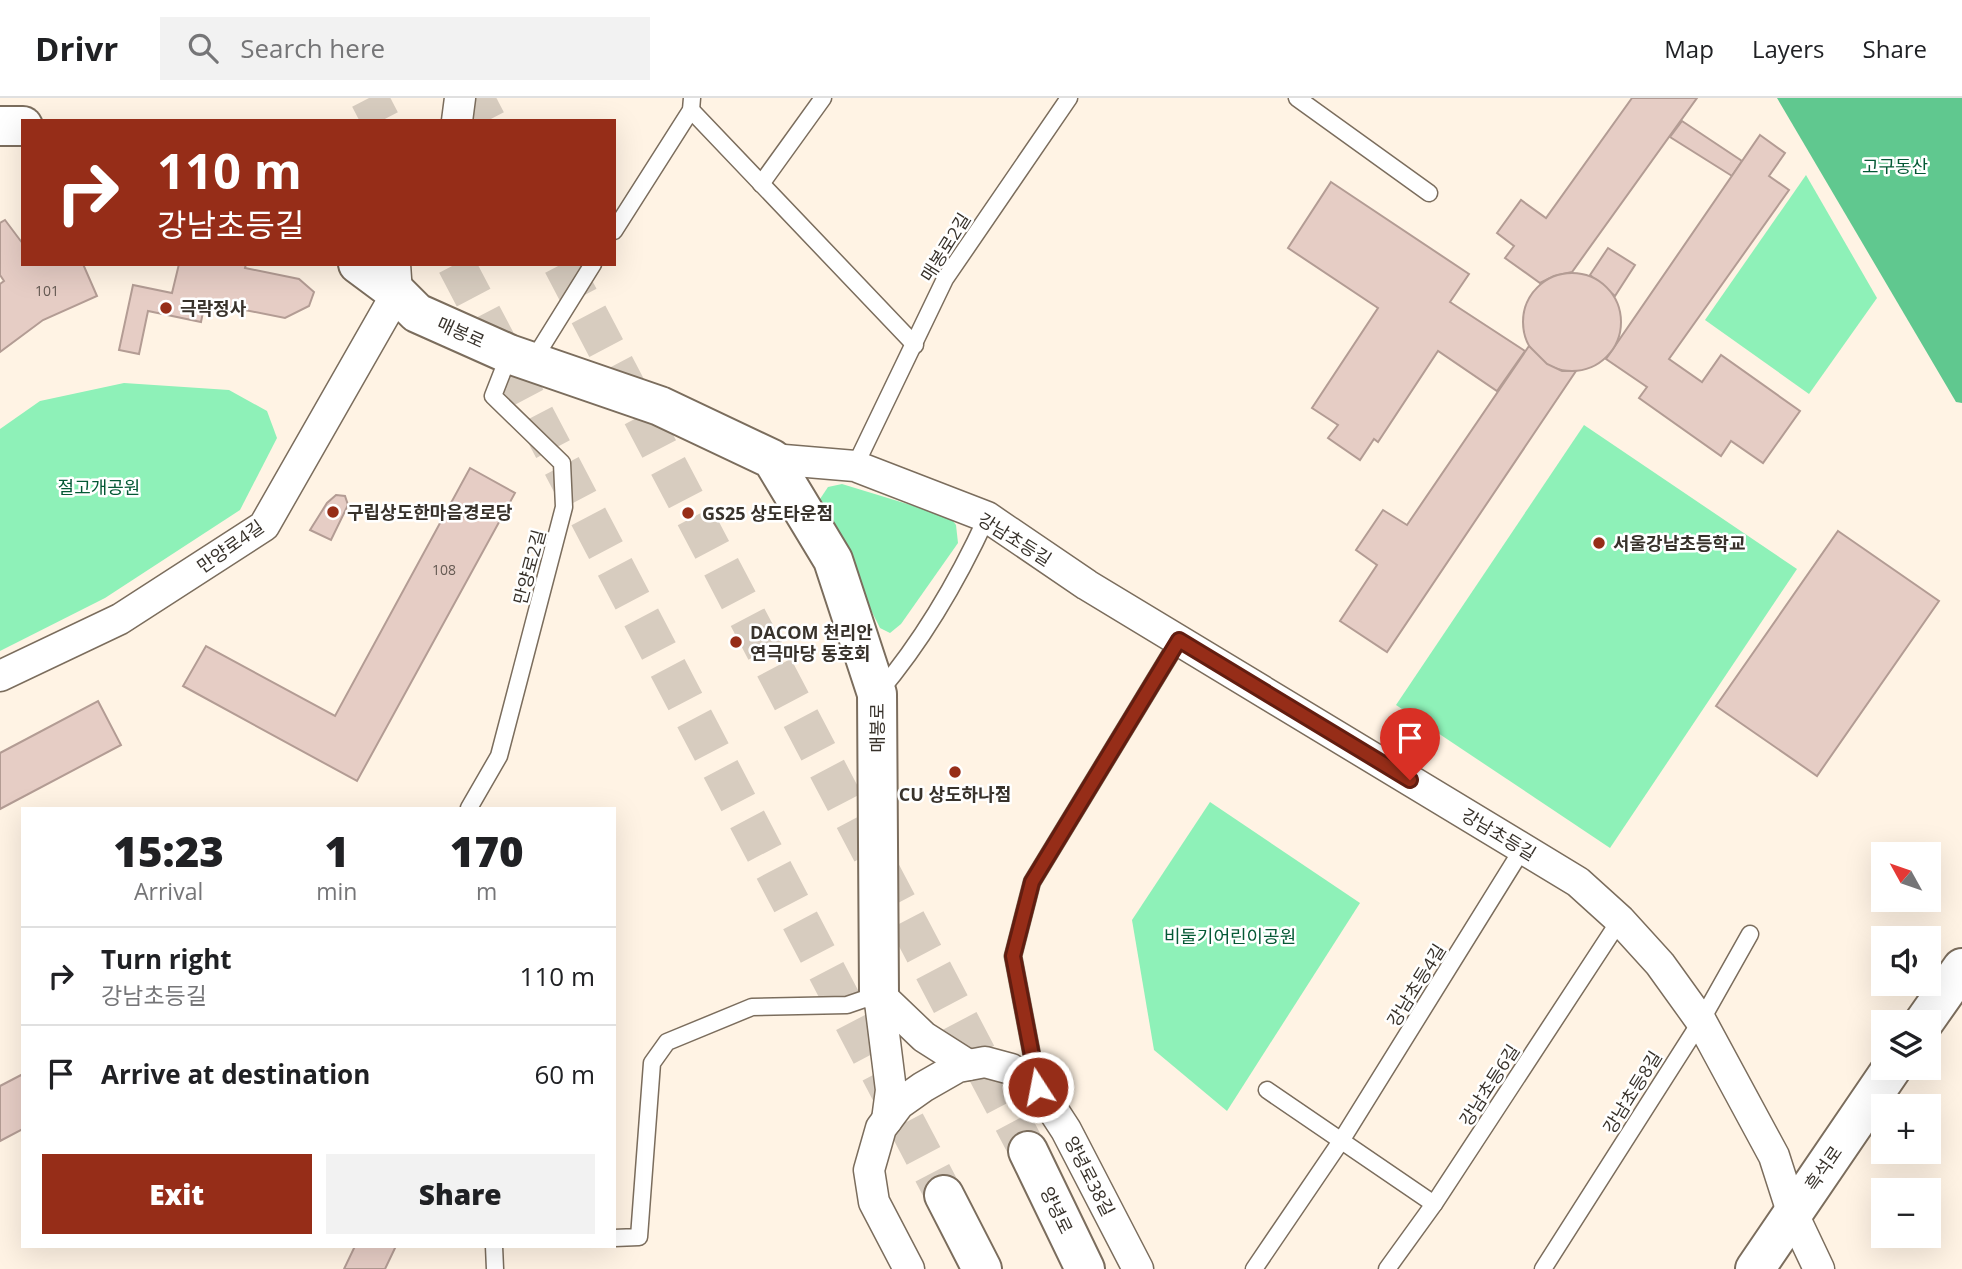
<!DOCTYPE html>
<html lang="en">
<head>
<meta charset="utf-8">
<style>
	body { margin:0; font-family:"Open Sans","Noto Sans KR",sans-serif; background:#f2f2f2; color:#202124; height:100vh; display:flex; flex-direction:column; font-size:26px; white-space:nowrap }
	* { box-sizing:border-box; margin:0 }
	p { font-size:23px; color:#757577 }
	.icon { flex:none; width:38px; height:38px; fill:none; stroke:currentColor; stroke-width:2; stroke-linecap:round; stroke-linejoin:round }
	.map { position:relative; flex:1; overflow:hidden }
	.panel { position:absolute; left:21px; top:709px; width:595px; height:441px; display:flex; flex-direction:column; background:#fff; border-radius:0px; box-shadow:0 7px 28px #0002 }
	.panel>* { flex:none }
	.banner { position:absolute; left:21px; top:21px; width:595px; height:147px; border-radius:0px; box-shadow:0 7px 28px #0002; background:#962d18; color:#fff; overflow:hidden }
	.needle { width:46px; rotate:310deg }
	.buttons { position:absolute; left:1871px; top:744px; display:grid; gap:14px }
	.buttons a { display:grid; place-items:center; width:70px; height:70px; border-radius:0px; background:#fff; box-shadow:0 7px 28px #0002; font-size:35px }
	.pin { position:absolute; display:grid; place-items:center; width:60px; height:60px; color:#fff; margin:-72px -30px; border-radius:50% 50% 50% 0; rotate:-45deg; box-shadow:0 0 7px #0007 }
	.pin .icon { rotate:45deg }
	.me { position:absolute; width:77px; margin:-38px; rotate:349deg; stroke-linejoin:round; filter:drop-shadow(0 0 5px #0008) }
	.turn { display:flex; align-items:center; gap:24px; height:147px; padding:0 21px; font-size:32px }
	.turn .icon { width:91px; height:91px; stroke-width:2.5 }
	.turn b { display:block; font-size:49px; line-height:60px }
	.eta { display:flex; justify-content:space-evenly; align-items:center; height:119px; text-align:center }
	.eta b { font-size:42px; font-weight:800; line-height:49px }
	.primary-button { display:flex; gap:14px; margin-top:auto; padding:14px 21px }
	.primary-button a { flex:1; height:80px; border-radius:0px; background:#962d18; color:#fff; font-size:28px; font-weight:800; line-height:80px; text-align:center }
	.primary-button a+a { background:#f2f2f2; color:#202124 }
	ul { padding:0; list-style:none }
	li { display:flex; align-items:center; gap:21px; height:98px; padding:0 21px; border-top:2px solid #e0e0e0 }
	li div { flex:1 }
	li b { display:block; font-size:26px }
	li em { font-style:normal }
	header { display:flex; align-items:center; gap:42px; box-sizing:border-box; height:98px; padding:0 35px; background:#fff; border-bottom:2px solid #e0e0e0 }
	header strong { font-size:33px }
	nav { display:flex; gap:38px; margin-inline-start:auto; font-size:24px }
	.search { width:490px; height:63px; background:#f2f2f2; display:flex; align-items:center; gap:18px; box-sizing:border-box; padding:0 24px; border-radius:0px; color:#757577; font-size:26px }
	.map>svg:first-child { display:block }
</style>
</head>
<body>
<header>
<strong>Drivr</strong>
<div class="search"><svg class="icon" aria-label="search" viewBox="0 0 24 24"><circle cx="10" cy="10" r="6"/><path d="M15 15l6 6"/></svg>Search here</div>
<nav><a>Map</a><a>Layers</a><a>Share</a></nav>
</header>
<div class="map">
<svg width="1962" height="1171" viewBox="0 0 1962 1171">
	<rect width="100%" height="100%" fill="#fff3e4"/>
	<g fill="#8ef1b8">
		<path d="M1806 77 1877 200 1809 296 1705 222Z"/>
		<path d="M124 285 229 292 267 313 277 340 240 412 105 500 0 553V331L40 303Z"/>
		<path d="M1584 327 1797 471 1610 750 1396 607Z"/>
		<path d="M842 386 950 419 956 427 958 445 901 526 890 535 880 530 820 411V401L828 389Z"/>
		<path d="M1210 704 1360 805 1227 1013 1154 952 1132 822Z"/>
	</g>
	<path fill="#60c88f" d="M1777 0H1962V305L1956 304Z"/>
	<g fill="#e6cdc5" stroke="#b39c94" stroke-width="2">
		<path d="M1632 0H1697L1572 174 1554 178 1540 185 1505 160 1514 148 1497 135 1521 102 1546 120Z"/>
		<path d="M1682 23 1742 63 1732 78 1670 39Z"/>
		<path d="M1760 37 1785 55 1769 78 1789 92 1669 261 1702 284 1721 257 1800 313 1763 365 1731 343 1721 358 1639 300 1647 289 1606 261Z"/>
		<path d="M1331 84 1469 176 1450 204 1525 253 1497 293 1438 253 1378 344 1374 341 1360 362 1328 340 1338 327 1312 310 1378 210 1288 150Z"/>
		<path d="M5 122 23 146V166H83L97 198 43 222 0 254V186L4 183 0 177V125Z"/>
		<path d="M1608 150 1635 167 1615 198 1590 177Z"/>
		<path d="M179 166H246L245 170 299 181 314 194 309 208 285 220 205 204 201 224 148 213 139 256 119 252 133 187 172 195Z"/>
		<circle cx="1572" cy="224" r="49"/>
		<path d="M1529 248 1547 266 1562 273H1576L1387 554 1340 523 1377 467 1356 452 1383 412 1407 427Z"/>
		<path d="M470 370 515 395 357 683 183 588 206 548 335 618Z"/>
		<path d="M336 397 345 398 348 407 331 442 310 432 327 405Z"/>
		<path d="M1838 433 1939 503 1817 678 1716 608Z"/>
		<path d="M98 603 121 647 0 711V655Z"/>
		<path d="M23 976V1031L0 1043V988Z"/>
		<path d="M355 1148H396L385 1171H344Z"/>
	</g>
	<g fill="none" stroke-linecap="round" stroke-linejoin="round">
		<g stroke="#d7ccbf" stroke-width="38" stroke-dasharray="38 19" stroke-linecap="butt">
			<path d="M369 0 381 23"/>
			<path d="M475 0 487 23"/>
			<path d="M456 166 944 1097"/>
			<path d="M562 166 1028 1053"/>
		</g>
		<g stroke="#7b6d5d" stroke-width="19">
			<g id="service">
				<path d="M1297 0 1429 95"/>
				<path d="M691 12 915 247"/>
				<path d="M761 86 823 0"/>
				<path d="M614 133 691 12 692 0"/>
				<path d="M532 264 593 166"/>
				<path d="M855 368 945 181 1069 0"/>
				<path d="M879 594C924 541 958 482 987 419"/>
				<path d="M469 710 499 658 564 409 562 365 493 298 509 257"/>
				<path d="M1038 989 1013 858 1032 784 1179 542"/>
				<path d="M1267 992 1434 1106"/>
				<path d="M614 1140 639 1139 652 965 667 944 752 909 847 907 879 896"/>
				<path d="M494 1148 495 1171"/>
				<path d="M1254 1171 1341 1043 1523 750"/>
				<path d="M1387 1171 1434 1106 1620 822"/>
				<path d="M1543 1171 1701 923 1750 836"/>
			</g>
		</g>
		<g stroke="#7b6d5d" stroke-width="33">
			<g id="minor">
				<path d="M457 23 460 0"/>
				<path d="M772 361 855 368 987 419 1087 487 1578 784 1620 822 1660 866 1701 923 1774 1058 1792 1114 1819 1171"/>
				<path d="M0 578 120 521 264 428 397 195 395 166"/>
				<path d="M879 896 891 992 887 1022"/>
				<path d="M879 896 924 939 968 967"/>
				<path d="M909 1171 874 1104 869 1072 881 1030 899 1006 923 989 958 969 985 964 1011 971 1038 989 1066 1032 1138 1171"/>
			</g>
		</g>
		<g stroke="#7b6d5d" stroke-width="42">
			<g id="tertiary">
				<path d="M0 28H23"/>
				<path d="M358 166 397 195 417 215 509 256 660 308 772 361 833 462 877 596 879 896"/>
				<path d="M1924 924 1962 870"/>
				<path d="M1755 1171 1892 970"/>
			</g>
		</g>
		<g stroke="#7b6d5d" stroke-width="42">
			<g id="primary">
				<path d="M1028 1053 1085 1171"/>
				<path d="M944 1097 982 1171"/>
			</g>
		</g>
		<use href="#service" stroke="#fff" stroke-width="16"/>
		<use href="#minor" stroke="#fff" stroke-width="30"/>
		<use href="#tertiary" stroke="#fff" stroke-width="38"/>
		<use href="#primary" stroke="#fff" stroke-width="38"/>
	</g>
	<g fill="none" stroke-linecap="round" stroke-linejoin="round">
		<g stroke="#621d10" stroke-width="18">
			<path id="route" d="M1038 989 1013 858 1032 784 1179 542 1410 682"/>
		</g>
		<use href="#route" stroke="#962d18" stroke-width="12"/>
	</g>
	<g fill="#962d18" stroke="#fff" stroke-width="2.5">
		<circle cx="166" cy="210" r="7"/>
		<circle cx="333" cy="414" r="7"/>
		<circle cx="688" cy="415" r="7"/>
		<circle cx="1599" cy="445" r="7"/>
		<circle cx="736" cy="544" r="7"/>
		<circle cx="955" cy="674" r="7"/>
	</g>
	<g text-anchor="middle" dominant-baseline="central" stroke-width="5" stroke-linejoin="round" paint-order="stroke">
		<g font-size="14" fill="#645952">
			<text x="47" y="192">101</text>
			<text x="444" y="471">108</text>
		</g>
		<g font-size="18" fill="#045935" stroke="#fff">
			<text x="1895" y="68">고구동산</text>
			<text x="99" y="389">절고개공원</text>
			<text x="1230" y="838">비둘기어린이공원</text>
		</g>
		<g font-size="18" fill="#38322b" stroke="#fff">
			<text transform="translate(945 149) rotate(-58)">매봉로2길</text>
			<text transform="translate(461 234) rotate(24)">매봉로</text>
			<text transform="translate(1015 441) rotate(32)">강남초등길</text>
			<text transform="translate(230 448) rotate(-35)">만양로4길</text>
			<text transform="translate(529 469) rotate(-75)">만양로2길</text>
			<text transform="translate(877 630) rotate(-90)">매봉로</text>
			<text transform="translate(1499 736) rotate(31)">강남초등길</text>
			<text transform="translate(1416 887) rotate(-58)">강남초등4길</text>
			<text transform="translate(1489 987) rotate(-57)">강남초등6길</text>
			<text transform="translate(1632 994) rotate(-58)">강남초등8길</text>
			<text transform="translate(1823 1070) rotate(-55)">흑석로</text>
			<text transform="translate(1090 1078) rotate(63)">양녕로38길</text>
			<text transform="translate(1057 1112) rotate(64)">양녕로</text>
		</g>
		<g font-size="18" font-weight="bold" fill="#38322b" stroke="#fff" text-anchor="start">
			<text x="180" y="210">극락정사</text>
			<text x="347" y="414">구립상도한마음경로당</text>
			<text x="702" y="415">GS25 상도타운점</text>
			<text x="1613" y="445">서울강남초등학교</text>
			<text x="750" y="534">DACOM 천리안<tspan x="750" dy="21">연극마당 동호회</tspan></text>
			<text x="955" y="696" text-anchor="middle">CU 상도하나점</text>
		</g>
	</g>
</svg>
<div class="buttons">
<a><svg class="needle" viewBox="-14 -14 28 28"><path d="M0-13l5 13h-10z" fill="#e53935"/><path d="M0 13l5-13h-10z" fill="#757577"/></svg></a>
<a><svg class="icon" aria-label="sound" viewBox="0 0 24 24"><path d="M4 9h4l5-4v14l-5-4H4zM17 9q2 3 0 6"/></svg></a>
<a><svg class="icon" aria-label="layers" viewBox="0 0 24 24"><path d="M12 4l9 5-9 5-9-5zM3 14l9 5 9-5"/></svg></a>
<a>+</a>
<a>−</a>
</div>
<div class="pin" style="left:1410px;top:682px;background:#d93025"><svg class="icon" aria-label="arrive" viewBox="0 0 24 24"><path d="M6 21V4h12l-3 4 3 4H6"/></svg></div>
<svg class="me" style="left:1038px;top:989px" viewBox="-20 -20 40 40"><circle r="17" fill="#962d18" stroke="#fff" stroke-width="3"/><path d="M0-11L8 9 0 5-8 9z" fill="#fff"/></svg>
<div class="banner">
<div class="turn"><svg class="icon" aria-label="right" viewBox="0 0 24 24"><path d="M7 20v-9h11M14 6l5 5-5 5"/></svg><div><b>110 m</b>강남초등길</div></div>
</div>
<section class="panel">
<div class="eta">
<div><b>15:23</b><p>Arrival</p></div>
<div><b>1</b><p>min</p></div>
<div><b>170</b><p>m</p></div>
</div>
<ul>
<li><svg class="icon" aria-label="right" viewBox="0 0 24 24"><path d="M7 20v-9h11M14 6l5 5-5 5"/></svg><div><b>Turn right</b><p>강남초등길</p></div><em>110 m</em></li>
<li><svg class="icon" aria-label="arrive" viewBox="0 0 24 24"><path d="M6 21V4h12l-3 4 3 4H6"/></svg><div><b>Arrive at destination</b></div><em>60 m</em></li>
</ul>
<div class="primary-button"><a>Exit</a><a>Share</a></div>
</section>
</div>
</body>
</html>
